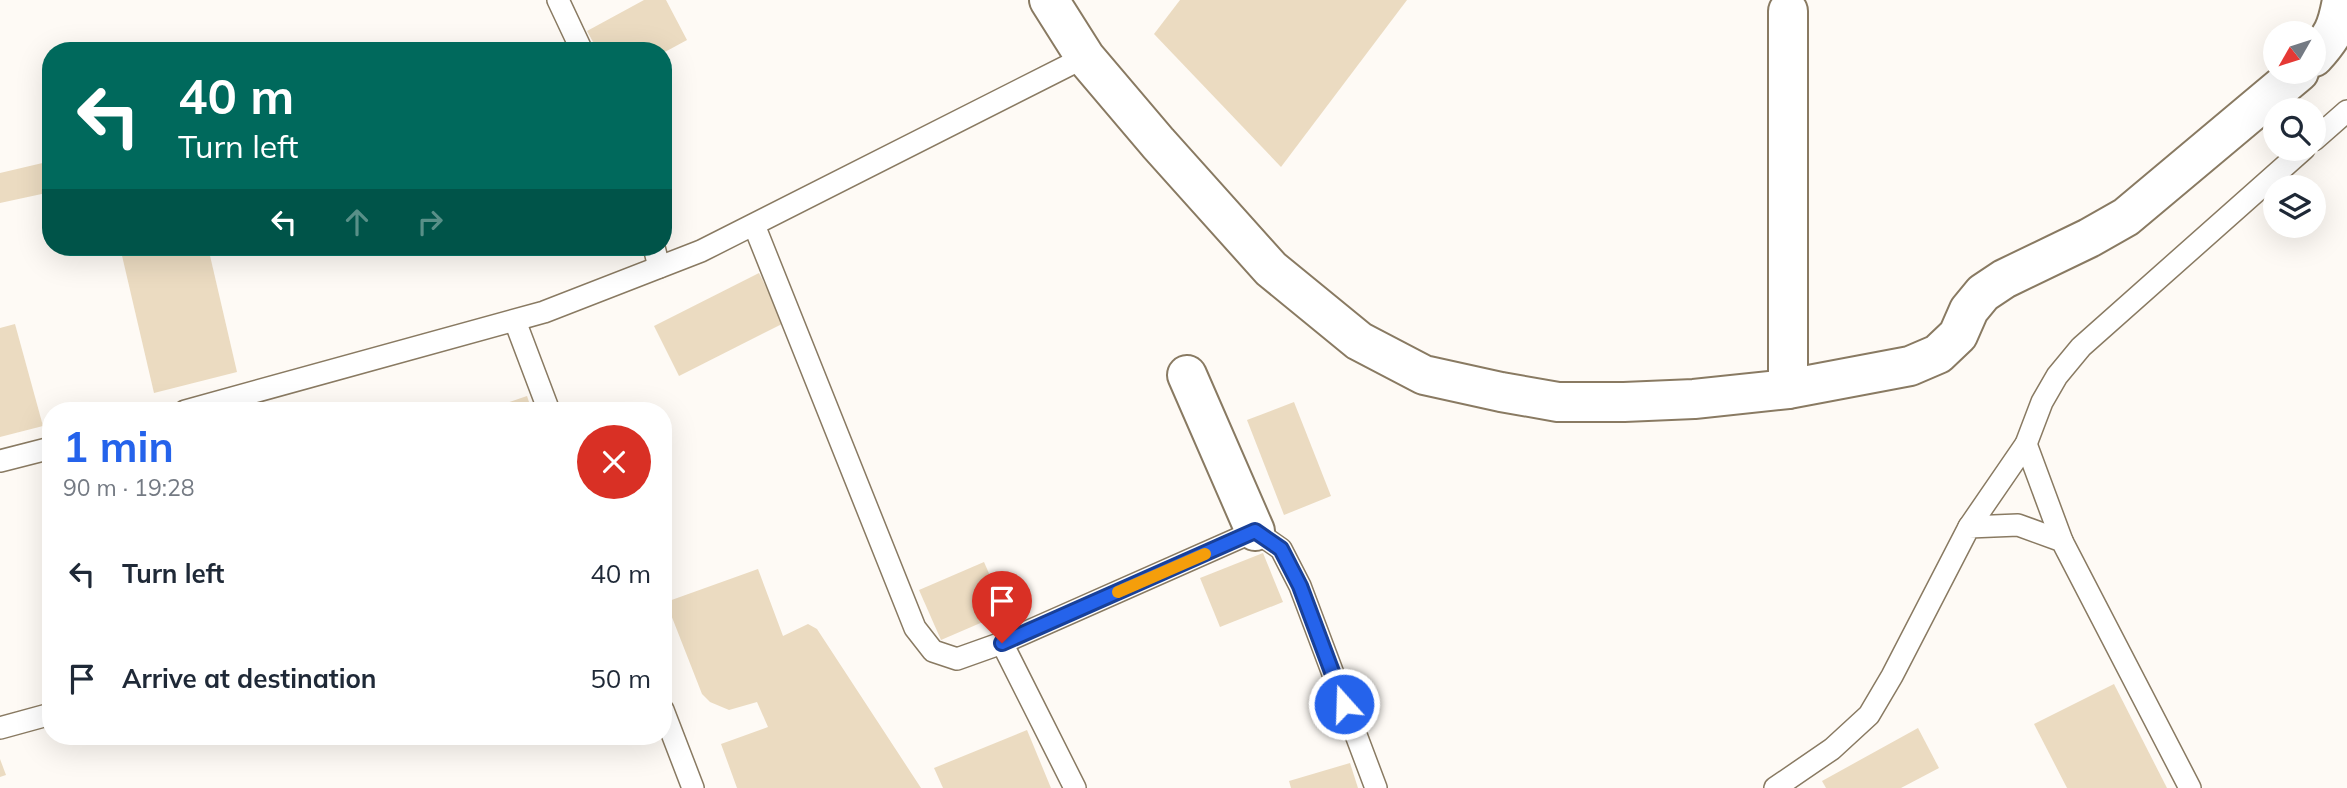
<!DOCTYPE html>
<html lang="en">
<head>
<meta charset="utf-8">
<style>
	body { margin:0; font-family:Mulish,sans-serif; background:#f6f6f7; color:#1f2937; height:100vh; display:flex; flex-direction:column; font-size:26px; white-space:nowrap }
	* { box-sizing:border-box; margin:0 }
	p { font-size:23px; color:#747a83 }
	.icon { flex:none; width:38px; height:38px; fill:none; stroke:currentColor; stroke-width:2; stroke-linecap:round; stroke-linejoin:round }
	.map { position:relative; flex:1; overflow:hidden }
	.panel { position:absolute; left:42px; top:402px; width:630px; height:343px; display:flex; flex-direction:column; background:#fff; border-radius:28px; box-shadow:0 7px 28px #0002 }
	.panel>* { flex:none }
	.banner { position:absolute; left:42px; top:42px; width:630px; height:214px; border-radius:28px; box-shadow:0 7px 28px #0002; background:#00695c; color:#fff; overflow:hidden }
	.needle { width:46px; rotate:231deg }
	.tools { position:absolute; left:2263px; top:21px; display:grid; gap:14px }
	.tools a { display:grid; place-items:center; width:63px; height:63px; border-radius:50%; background:#fff; box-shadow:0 7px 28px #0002; font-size:35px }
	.pin { position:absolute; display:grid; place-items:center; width:60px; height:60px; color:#fff; margin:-72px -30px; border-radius:50% 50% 50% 0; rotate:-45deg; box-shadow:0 0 7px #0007 }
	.pin .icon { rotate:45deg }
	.me { position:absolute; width:77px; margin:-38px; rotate:340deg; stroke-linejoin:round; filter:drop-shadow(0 0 5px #0008) }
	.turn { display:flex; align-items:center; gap:24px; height:147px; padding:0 21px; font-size:32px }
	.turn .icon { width:91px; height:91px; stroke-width:2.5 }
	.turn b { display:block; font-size:49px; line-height:60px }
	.lanes { display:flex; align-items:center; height:66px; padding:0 21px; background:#0003; justify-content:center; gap:35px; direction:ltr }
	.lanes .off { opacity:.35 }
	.round { display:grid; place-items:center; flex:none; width:74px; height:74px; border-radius:37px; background:#f6f6f7 }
	.head { display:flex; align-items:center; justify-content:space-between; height:119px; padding:0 21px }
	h1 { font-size:42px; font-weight:700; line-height:52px; color:#2563eb }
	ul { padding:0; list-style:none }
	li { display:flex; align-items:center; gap:21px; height:105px; padding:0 21px }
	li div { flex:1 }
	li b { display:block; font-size:26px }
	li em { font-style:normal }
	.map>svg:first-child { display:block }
</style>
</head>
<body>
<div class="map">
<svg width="2347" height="788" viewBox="0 0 2347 788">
	<rect width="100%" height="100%" fill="#fefaf5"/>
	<g fill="#ebdbc1">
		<path d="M644 0H666L687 40 663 53V51H598L587 31Z"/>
		<path d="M1180 0H1407L1281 167 1154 34Z"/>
		<path d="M51 161V192L0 203V173Z"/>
		<path d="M120 247H208L237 372 154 393Z"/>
		<path d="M759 273 784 323 679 376 654 326Z"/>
		<path d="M15 324 43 426 0 437V328Z"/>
		<path d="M527 396 532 411H483Z"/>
		<path d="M1294 402 1331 496 1284 515 1247 420Z"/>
		<path d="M1263 553 1283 602 1220 627 1200 578Z"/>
		<path d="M984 562 1006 612 941 640 919 590Z"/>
		<path d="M758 569 783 636 808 624 817 629 921 788H737L721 744 768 727 757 702 729 710 710 702 702 694 666 602Z"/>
		<path d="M2114 684 2167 788H2067L2034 724Z"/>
		<path d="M1918 728 1939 768 1901 788H1826L1822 781Z"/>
		<path d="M1027 730 1051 788H943L934 768Z"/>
		<path d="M0 759 6 775 0 777Z"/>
		<path d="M1350 763 1358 788H1291L1289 781Z"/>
	</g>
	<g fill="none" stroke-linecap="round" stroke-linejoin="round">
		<g stroke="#897a62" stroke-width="24">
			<g id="service">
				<path d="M558 0 582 51"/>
				<path d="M2314 140 2347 111"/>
				<path d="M754 225 915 628 933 651 957 659 1002 643 1255 531 1281 549 1300 586 1376 788"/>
				<path d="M654 247 659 267"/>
				<path d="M515 321 549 411"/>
				<path d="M185 411 544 312 701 251 1085 57"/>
				<path d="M2026 444 2062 541"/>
				<path d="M0 461 51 448"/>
				<path d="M1969 527 2026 444 2042 402 2057 376 2081 347 2304 149"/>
				<path d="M1002 643 1075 788"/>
				<path d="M663 710 693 788"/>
				<path d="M0 728 51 714"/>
				<path d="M1775 788 1832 749 1869 715 1892 676 1969 527 2018 525 2062 541 2190 788"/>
			</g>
		</g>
		<g stroke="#897a62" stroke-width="42">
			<g id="minor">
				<path d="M1049 0 1085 57 1158 143 1271 269 1359 341 1424 375 1501 392 1558 402H1624L1694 399 1788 389 1910 366 1938 354 1958 335 1969 310 1983 293 2004 279 2089 238 2126 217 2299 72"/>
				<path d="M2314 57C2333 36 2337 28 2342 0"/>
				<path d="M1187 375 1255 531"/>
				<path d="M1788 389V11"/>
			</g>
		</g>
		<use href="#service" stroke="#fff" stroke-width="21"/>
		<use href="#minor" stroke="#fff" stroke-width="38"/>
	</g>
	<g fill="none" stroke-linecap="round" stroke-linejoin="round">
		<g stroke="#184099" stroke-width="18">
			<path id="route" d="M1002 643 1255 531 1281 549 1300 586 1344 704"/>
		</g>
		<use href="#route" stroke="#2563eb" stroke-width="12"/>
		<path stroke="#f59e0b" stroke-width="12" d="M1118 592 1205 554"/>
	</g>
</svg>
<div class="tools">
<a><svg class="needle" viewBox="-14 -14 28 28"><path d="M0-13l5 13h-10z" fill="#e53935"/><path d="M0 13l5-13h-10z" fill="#747a83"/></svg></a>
<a><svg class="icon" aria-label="search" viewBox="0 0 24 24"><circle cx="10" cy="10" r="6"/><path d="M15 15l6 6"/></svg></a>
<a><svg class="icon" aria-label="layers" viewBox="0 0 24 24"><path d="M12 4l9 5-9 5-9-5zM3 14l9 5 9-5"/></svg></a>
</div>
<div class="pin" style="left:1002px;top:643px;background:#d93025"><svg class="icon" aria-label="arrive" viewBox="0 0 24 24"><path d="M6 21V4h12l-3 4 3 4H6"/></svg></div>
<svg class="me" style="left:1344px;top:704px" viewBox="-20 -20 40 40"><circle r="17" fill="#2563eb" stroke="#fff" stroke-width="3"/><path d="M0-11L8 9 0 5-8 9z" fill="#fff"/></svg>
<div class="banner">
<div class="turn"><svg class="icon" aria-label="left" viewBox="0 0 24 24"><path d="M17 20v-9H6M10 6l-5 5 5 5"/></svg><div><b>40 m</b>Turn left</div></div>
<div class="lanes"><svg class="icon" aria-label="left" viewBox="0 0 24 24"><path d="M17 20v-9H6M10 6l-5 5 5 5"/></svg><svg class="icon off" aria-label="ahead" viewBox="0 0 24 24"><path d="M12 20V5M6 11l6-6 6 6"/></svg><svg class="icon off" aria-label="right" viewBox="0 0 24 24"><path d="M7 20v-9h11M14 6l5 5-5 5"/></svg></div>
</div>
<section class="panel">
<div class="head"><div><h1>1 min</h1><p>90 m · 19:28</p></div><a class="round" style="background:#d93025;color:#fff"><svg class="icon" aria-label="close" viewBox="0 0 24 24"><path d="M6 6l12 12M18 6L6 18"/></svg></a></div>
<ul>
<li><svg class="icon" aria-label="left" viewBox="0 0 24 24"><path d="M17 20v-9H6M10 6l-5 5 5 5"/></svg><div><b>Turn left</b></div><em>40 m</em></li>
<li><svg class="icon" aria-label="arrive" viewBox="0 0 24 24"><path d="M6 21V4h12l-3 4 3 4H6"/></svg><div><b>Arrive at destination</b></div><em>50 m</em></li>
</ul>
</section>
</div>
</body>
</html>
